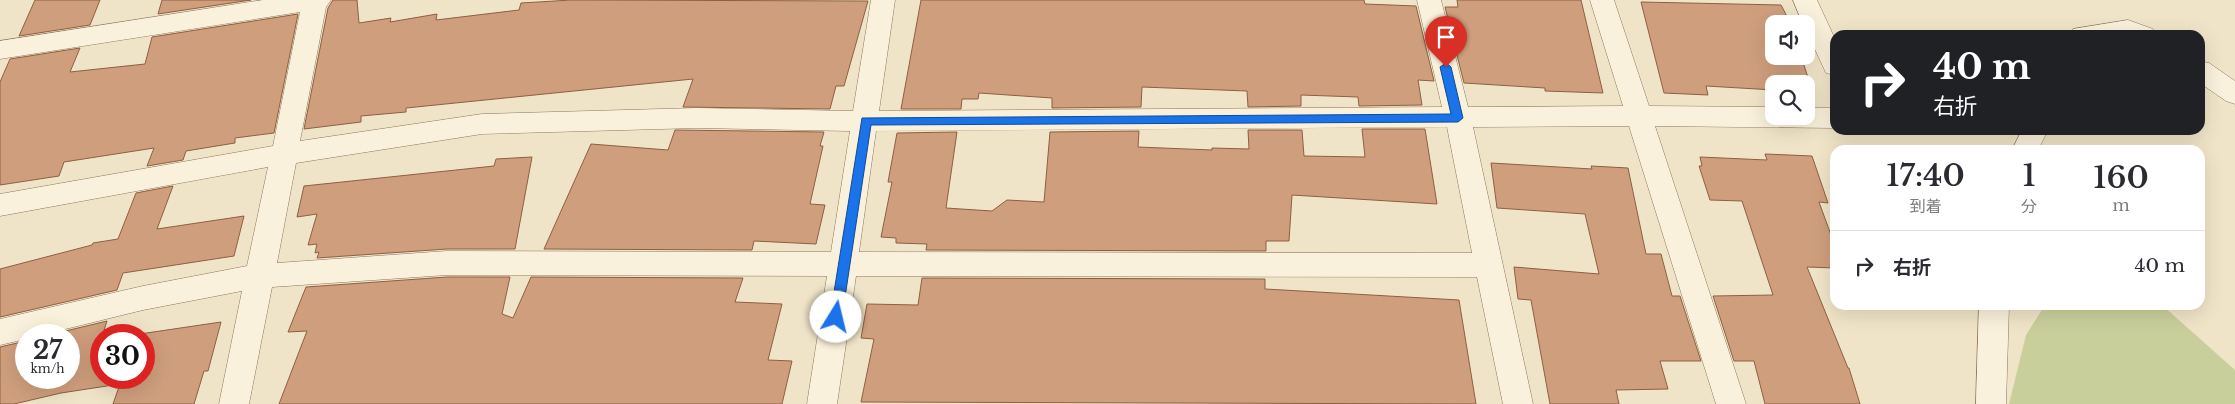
<!DOCTYPE html>
<html lang="ja">
<head>
<meta charset="utf-8">
<style>
	body { margin:0; font-family:"Libre Baskerville","Noto Sans JP",serif; background:#f7f7f7; color:#2b2b33; height:100vh; display:flex; flex-direction:column; font-size:19px; white-space:nowrap }
	* { box-sizing:border-box; margin:0 }
	p { font-size:16px; color:#7c7c81 }
	.icon { flex:none; width:28px; height:28px; fill:none; stroke:currentColor; stroke-width:2; stroke-linecap:round; stroke-linejoin:round }
	.map { position:relative; flex:1; overflow:hidden }
	.panel { position:absolute; left:1830px; top:145px; width:375px; height:165px; display:flex; flex-direction:column; background:#fff; border-radius:15px; box-shadow:0 5px 20px #0002 }
	.panel>* { flex:none }
	.top-card { position:absolute; left:1830px; top:30px; width:375px; height:105px; border-radius:15px; box-shadow:0 5px 20px #0002; background:#202124; color:#fff; overflow:hidden }
	.controls { position:absolute; left:1765px; top:15px; display:grid; gap:10px }
	.controls a { display:grid; place-items:center; width:50px; height:50px; border-radius:10px; background:#fff; box-shadow:0 5px 20px #0002; font-size:25px }
	.speed { position:absolute; left:15px; top:324px; display:flex; gap:10px; font-size:25px; font-weight:700; text-align:center }
	.speed>* { display:grid; place-content:center; width:65px; height:65px; border-radius:50%; background:#fff; box-shadow:0 5px 20px #0002; line-height:1 }
	.speed small { font-size:12px; font-weight:400 }
	.speed .limit { border:8px solid #d22; background:#fff; color:#111 }
	.pin { position:absolute; display:grid; place-items:center; width:42px; height:42px; color:#fff; margin:-51px -21px; border-radius:50% 50% 50% 0; rotate:-45deg; box-shadow:0 0 5px #0007 }
	.pin .icon { rotate:45deg }
	.me { position:absolute; width:55px; margin:-28px; rotate:9deg; stroke-linejoin:round; filter:drop-shadow(0 0 4px #0008) }
	.turn { display:flex; align-items:center; gap:18px; height:105px; padding:0 20px; font-size:22px }
	.turn .icon { width:65px; height:65px; stroke-width:2.5 }
	.turn b { display:block; font-size:35px; line-height:42px }
	.eta { display:flex; justify-content:space-evenly; align-items:center; height:85px; text-align:center }
	.eta b { font-size:30px; font-weight:600; line-height:35px }
	ul { padding:0; list-style:none }
	li { display:flex; align-items:center; gap:15px; height:70px; padding:0 20px; border-top:1px solid #e1e1e2 }
	li div { flex:1 }
	li b { display:block; font-size:19px }
	li em { font-style:normal }
	.map>svg:first-child { display:block }
</style>
</head>
<body>
<div class="map">
<svg width="2235" height="404" viewBox="0 0 2235 404">
	<rect width="100%" height="100%" fill="#f0e4c8"/>
	<path fill="#c9cf9b" d="M2045 305H2162L2235 370V404H2009L2026 335Z"/>
	<g fill="#cf9f7d" stroke="#8d5f41">
		<path d="M35 0H100L90 25 19 36Z"/>
		<path d="M162 0H251L158 14Z"/>
		<path d="M333 0H357L359 23 391 18 390 22 437 14 436 20 519 10 521 3 571 0 868 1 844 86H836L830 109 683 107 693 79 406 108V112L361 116V122L304 129 328 8Z"/>
		<path d="M921 0H1364L1365 4 1416 6 1434 81 1418 80 1422 105 1359 106 1358 97 1301 95V106L1248 107 1247 91 1142 87 1141 107 1052 108V98L979 93 978 99H962L961 109H901Z"/>
		<path d="M1457 0H1581L1603 93 1545 91V88L1464 83 1445 7H1458Z"/>
		<path d="M1641 2 1781 5 1791 24H1774V56H1801L1813 93 1806 92V84H1774V90L1706 86 1708 95 1664 93Z"/>
		<path d="M298 14 274 133 235 138V143L186 151 183 160 147 166 154 148 64 162 59 176 0 185V82L10 59 80 48 70 72 145 64 152 37Z"/>
		<path d="M1362 129H1425L1437 204 1292 195 1289 241H1266V251L926 250 927 244 896 243V238L881 237 892 182H888L897 133 957 132 946 208 992 211 1007 200 1044 202 1050 132 1139 131 1138 147 1212 150V148L1249 149 1248 130H1302L1304 156 1365 157Z"/>
		<path d="M675 130 824 132 820 146H823L810 204 825 205 816 244 754 241 752 250 544 249 591 144 668 150Z"/>
		<path d="M1765 154 1812 156 1828 203 1819 202 1835 246V268L1807 267 1848 368H1849L1860 404H1765L1754 361H1734L1713 296 1773 295 1742 201 1710 200 1699 166H1702L1700 157 1767 160Z"/>
		<path d="M532 157 515 249H447L317 258 319 252 315 253 317 244 308 245 317 214 297 217 304 186 494 166 496 159Z"/>
		<path d="M1491 163 1592 169 1591 166 1628 168 1646 254H1661L1672 296H1680L1701 361H1660L1668 389 1616 390 1619 404H1550L1531 300 1518 299 1514 267 1599 274 1585 214 1497 208Z"/>
		<path d="M173 186 157 229 244 216 234 256 123 273 117 290 0 317V269L92 245 93 243 118 239 136 193Z"/>
		<path d="M447 277H510L502 314 513 318 531 277 743 278 735 302 782 304 768 360 792 361 782 404H279L307 331 288 332 306 287Z"/>
		<path d="M922 278 1265 279V289L1459 300 1476 404 861 402 874 339 861 338 867 304 918 305Z"/>
		<path d="M107 321 101 340V378H144V335H133L221 322 208 371H204L194 404H113L120 384 61 393 14 404H0V347L26 341V378H69V335H49Z"/>
	</g>
	<g fill="none" stroke-linecap="round" stroke-linejoin="round">
		<g stroke="#8d765c" stroke-width="1">
			<g id="street">
				<path d="M263 0H331L326 7 300 141 482 114 697 108 853 111 871 0H895L879 111 1442 107 1417 0H1441L1468 107 1623 106 1590 0H1614L1649 106 1774 107V116H1806V108H1835V128L1655 126 1746 404H1716L1629 126 1473 127 1533 404H1503L1477 277 856 276 837 404H807L827 276 447 275 272 287 249 404H219L242 291 143 310 41 335H26V339L0 345V319L143 286 247 266 268 167 0 216V194L273 146 300 12 0 59V41ZM1447 127 1472 253 859 252 876 131ZM697 128 850 131 831 252 447 251 277 263 296 163 482 134Z"/>
				<path d="M1793 0H1817L1835 39V75L1826 73 1806 30V24H1803Z"/>
				<path d="M2128 20 2153 29 2156 35H2070L2073 29Z"/>
				<path d="M2200 61 2209 63 2235 81V104L2226 101 2200 83Z"/>
				<path d="M2022 130H2048L2038 150H2012Z"/>
				<path d="M1979 305H2009L2006 404H1976Z"/>
			</g>
		</g>
		<use href="#street" fill="#faf1dc" fill-rule="evenodd"/>
	</g>
	<path fill="#1a73e8" stroke="#114b97" d="M1446 63 1451 67 1463 118 1458 122 871 125 842 317 840 320H831L830 317 862 118 1451 114 1440 67Z"/>
</svg>
<div class="controls">
<a><svg class="icon" aria-label="sound" viewBox="0 0 24 24"><path d="M4 9h4l5-4v14l-5-4H4zM17 9q2 3 0 6"/></svg></a>
<a><svg class="icon" aria-label="search" viewBox="0 0 24 24"><circle cx="10" cy="10" r="6"/><path d="M15 15l6 6"/></svg></a>
</div>
<div class="speed"><div>27<small>km/h</small></div><div class="limit">30</div></div>
<div class="pin" style="left:1446px;top:67px;background:#d93025"><svg class="icon" aria-label="arrive" viewBox="0 0 24 24"><path d="M6 21V4h12l-3 4 3 4H6"/></svg></div>
<svg class="me" style="left:836px;top:317px" viewBox="-20 -20 40 40"><circle r="19" fill="#fff"/><path d="M0-13L10 11 0 6-10 11z" fill="#1a73e8"/></svg>
<div class="top-card">
<div class="turn"><svg class="icon" aria-label="right" viewBox="0 0 24 24"><path d="M7 20v-9h11M14 6l5 5-5 5"/></svg><div><b>40 m</b>右折</div></div>
</div>
<section class="panel">
<div class="eta">
<div><b>17:40</b><p>到着</p></div>
<div><b>1</b><p>分</p></div>
<div><b>160</b><p>m</p></div>
</div>
<ul>
<li><svg class="icon" aria-label="right" viewBox="0 0 24 24"><path d="M7 20v-9h11M14 6l5 5-5 5"/></svg><div><b>右折</b></div><em>40 m</em></li>
</ul>
</section>
</div>
</body>
</html>
